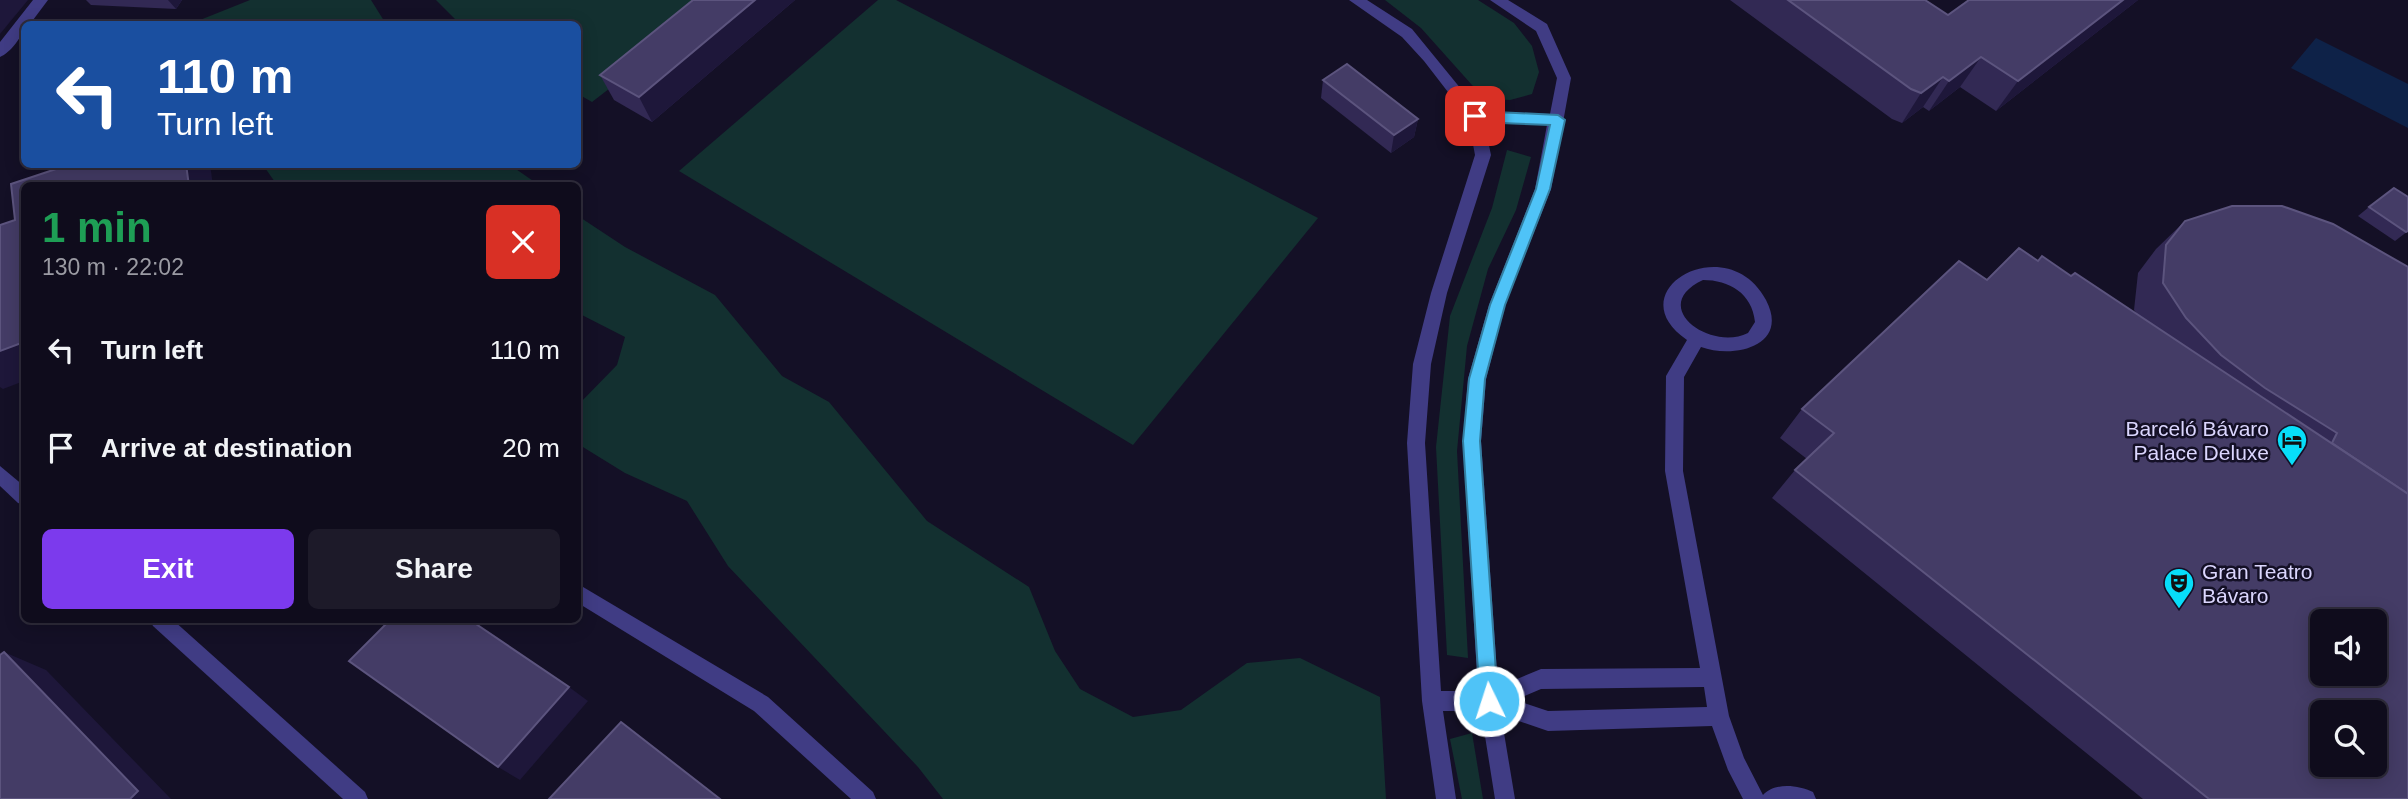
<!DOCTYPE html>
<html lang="en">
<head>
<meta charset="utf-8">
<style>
	body { margin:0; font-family:Arial,sans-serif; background:#1d1a29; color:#f1f3f6; height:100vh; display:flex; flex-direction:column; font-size:26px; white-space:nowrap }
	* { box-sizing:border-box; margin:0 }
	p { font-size:23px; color:#9b9ba3 }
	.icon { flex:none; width:38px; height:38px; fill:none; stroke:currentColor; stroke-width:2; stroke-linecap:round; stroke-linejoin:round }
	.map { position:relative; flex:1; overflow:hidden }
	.drawer { position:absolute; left:21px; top:182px; width:560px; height:441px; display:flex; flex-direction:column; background:#0f0c1c; border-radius:10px; box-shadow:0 4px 18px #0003,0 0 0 2px #2f2c3b }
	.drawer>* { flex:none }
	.banner { position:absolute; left:21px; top:21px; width:560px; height:147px; border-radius:10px; box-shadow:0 4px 18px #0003,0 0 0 2px #2f2c3b; background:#1a4fa0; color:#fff; overflow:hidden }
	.buttons { position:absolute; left:2310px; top:609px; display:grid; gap:14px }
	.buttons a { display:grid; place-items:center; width:77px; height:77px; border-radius:10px; background:#0f0c1c; box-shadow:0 4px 18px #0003,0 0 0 2px #2f2c3b; font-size:35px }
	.pin { position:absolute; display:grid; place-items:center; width:60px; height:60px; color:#fff; margin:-30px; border-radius:14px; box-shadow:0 4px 10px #0006 }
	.me { position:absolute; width:77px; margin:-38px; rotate:356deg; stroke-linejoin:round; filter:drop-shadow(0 0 5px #0008) }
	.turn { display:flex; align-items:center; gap:24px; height:147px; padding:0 21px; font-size:32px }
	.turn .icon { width:91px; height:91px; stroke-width:2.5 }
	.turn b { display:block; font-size:49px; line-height:60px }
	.round { display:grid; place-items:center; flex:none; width:74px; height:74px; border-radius:10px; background:#1d1a29 }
	.headline { display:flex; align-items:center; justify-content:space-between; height:119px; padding:0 21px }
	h1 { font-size:42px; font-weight:700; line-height:52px; color:#1e9e55 }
	.action { display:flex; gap:14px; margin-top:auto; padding:14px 21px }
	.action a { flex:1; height:80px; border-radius:10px; background:#7c3aed; color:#fff; font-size:28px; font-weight:700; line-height:80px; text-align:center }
	.action a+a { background:#1d1a29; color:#f1f3f6 }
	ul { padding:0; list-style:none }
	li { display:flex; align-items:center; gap:21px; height:98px; padding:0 21px }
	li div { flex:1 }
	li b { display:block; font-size:26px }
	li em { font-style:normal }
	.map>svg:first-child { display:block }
</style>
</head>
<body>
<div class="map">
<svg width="2408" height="799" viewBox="0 0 2408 799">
	<rect width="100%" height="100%" fill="#141026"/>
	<g fill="#133030">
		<path d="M250 0H371L386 24H190Z"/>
		<path d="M436 0H724L592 102 578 94V24H460Z"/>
		<path d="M878 0H896L1318 218 1133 445 679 171Z"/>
		<path d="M1385 0H1478L1514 23 1532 46 1539 72 1532 94 1510 100 1488 99 1472 85 1421 28Z"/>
		<path d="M1507 150 1531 157 1516 210 1488 269 1467 346 1457 451 1468 658 1447 655 1436 447 1450 316 1492 208Z"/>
		<path d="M263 165H510L539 185H277Z"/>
		<path d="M578 216 625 247 715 295 782 376 829 402 927 521 1029 587 1055 651 1080 689 1133 717 1181 710 1247 663 1300 658 1380 697 1386 799H943L918 767 728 566 687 501 625 473 578 444V405L617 365 625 337 578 313Z"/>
		<path d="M1472 733 1483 799H1462L1450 739Z"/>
	</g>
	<path fill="#0e2248" d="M2316 38 2408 84V128L2291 68Z"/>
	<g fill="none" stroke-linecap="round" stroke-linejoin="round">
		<g fill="#403c84" fill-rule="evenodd">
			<path d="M33 0H48L30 24H24C24 36 10 53 0 57V42Z"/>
			<path d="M1349 0H1367L1412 29 1479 111 1550 114 1557 78 1536 31 1490 0H1508L1547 24 1571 78 1551 189 1505 305 1486 379 1481 441 1498 687 1541 669 1700 668 1665 471 1666 376 1687 340C1615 291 1727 227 1766 300 1790 346 1734 359 1701 347L1684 377 1683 471 1729 716 1744 758 1763 795C1775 782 1798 785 1813 792L1816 799H1743L1728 770 1712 726 1548 731 1501 715 1515 799H1495L1481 711H1443L1456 799H1436L1422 701 1407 443 1413 364 1431 293 1475 155 1468 118 1424 61 1402 37ZM1484 122 1547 125 1535 189 1489 305 1468 379 1463 441 1478 691H1441L1425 443 1431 364 1447 293 1491 155ZM1703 280C1729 280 1752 293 1755 322L1748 333C1710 352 1647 306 1703 280ZM1704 687 1707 707 1548 711 1515 700 1541 689Z"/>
			<path d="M0 466 24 486V505L18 503 0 486Z"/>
			<path d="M578 584 768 697 873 792 876 799H851L754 711 578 603Z"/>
			<path d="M150 620H173L365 792 368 799H343L153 626Z"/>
		</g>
	</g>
	<g fill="#322954">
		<path d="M86 0H182L176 9 91 5Z"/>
		<path d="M693 0H795L652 122 614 100 600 75Z"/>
		<path d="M1730 0H1925L1948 15 2138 0 1996 111 1960 87 1929 111 1923 107 1902 123 1892 119Z"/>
		<path d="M1323 80 1418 119 1414 137 1391 153 1321 98Z"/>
		<path d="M2369 207 2408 231 2395 241 2358 216Z"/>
		<path d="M2185 221 2333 224 2408 799H2143L1772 498 1795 470 1807 459 1780 438 1802 409 1987 280 2038 261 2071 276 2137 314 2134 310 2138 273 2156 249Z"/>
	</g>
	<g fill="#1e173a">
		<path d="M0 0H28L0 34Z"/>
		<path d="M168 0H182L176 9Z"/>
		<path d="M755 0H795L652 122 639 97Z"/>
		<path d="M2123 0H2138L1996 111 2018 81Z"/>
		<path d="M1981 57 1960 87 1929 111 1949 81Z"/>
		<path d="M1943 77 1923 107 1902 123 1921 93Z"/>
		<path d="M1418 119 1414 137 1391 153 1394 135Z"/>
		<path d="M186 164H210L213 186H189Z"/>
		<path d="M24 342V381L3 389 0 387V351Z"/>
		<path d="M4 652 46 670 171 799H130Z"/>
		<path d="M569 687 588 701 520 780 498 767Z"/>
	</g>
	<g fill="#443c66" stroke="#5c547e" stroke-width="2" fill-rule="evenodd">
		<path d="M693 0H755L639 97 600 75Z"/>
		<path d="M1788 0H1925L1948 15 1969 0H2123L2018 81 1981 57 1949 81 1943 77 1921 93 1911 89Z"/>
		<path d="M1347 64 1418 119 1394 135 1323 80Z"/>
		<path d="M71 164H186L189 186H24V342L0 351V225L15 220 11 184Z"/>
		<path d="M2394 188 2408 197V231L2406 232 2369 207Z"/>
		<path d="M2232 206H2282L2333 224 2408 267V494L2332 443 2337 433 2265 388 2221 355 2186 318 2163 283 2166 245 2185 221Z"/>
		<path d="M2019 248 2038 261 2042 256 2071 276 2075 273 2408 494V799H2209L1795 470 1834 433 1802 409 1959 261 1987 280ZM2322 621H2375V674H2322ZM2322 712H2375V765H2322Z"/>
		<path d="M390 620H470L569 687 498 767 349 661Z"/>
		<path d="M4 652 138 791 130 799H0V655Z"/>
		<path d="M621 722 720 799H549Z"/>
	</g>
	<path fill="#4fc3f7" stroke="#337fa1" stroke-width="2" d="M1475 111 1558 115 1565 120 1550 189 1505 305 1485 379 1480 441 1498 701 1495 707 1489 710 1483 707 1480 701 1463 441 1469 379 1490 305 1536 189 1550 125 1475 122 1468 116Z"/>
	<defs>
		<g id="hotel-pin" transform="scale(1.575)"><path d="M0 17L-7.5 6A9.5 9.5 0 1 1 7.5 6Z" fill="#07def9" stroke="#141026"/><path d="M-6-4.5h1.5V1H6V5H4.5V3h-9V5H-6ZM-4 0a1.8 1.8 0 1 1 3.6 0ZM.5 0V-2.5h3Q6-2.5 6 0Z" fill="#111"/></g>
		<g id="theatre-pin" transform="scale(1.575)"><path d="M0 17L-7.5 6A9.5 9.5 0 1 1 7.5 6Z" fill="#07def9" stroke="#141026"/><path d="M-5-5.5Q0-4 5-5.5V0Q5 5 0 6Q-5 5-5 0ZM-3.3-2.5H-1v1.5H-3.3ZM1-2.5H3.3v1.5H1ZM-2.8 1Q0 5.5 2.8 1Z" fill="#111"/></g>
	</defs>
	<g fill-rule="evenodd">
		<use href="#hotel-pin" x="2292" y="440"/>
		<use href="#theatre-pin" x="2179" y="583"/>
	</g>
	<g text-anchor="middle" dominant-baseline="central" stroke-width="5" stroke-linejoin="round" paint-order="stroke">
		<g font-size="21" fill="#dbd6fe" stroke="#141026" text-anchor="end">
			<text x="2269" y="428">Barceló Bávaro<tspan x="2269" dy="24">Palace Deluxe</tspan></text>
			<text x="2202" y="571" text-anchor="start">Gran Teatro<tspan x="2202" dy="24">Bávaro</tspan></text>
		</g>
	</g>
</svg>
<div class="buttons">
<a><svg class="icon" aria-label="sound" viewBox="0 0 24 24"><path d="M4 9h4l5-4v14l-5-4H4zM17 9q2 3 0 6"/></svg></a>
<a><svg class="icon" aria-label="search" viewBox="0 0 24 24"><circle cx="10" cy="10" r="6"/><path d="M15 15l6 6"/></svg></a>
</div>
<div class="pin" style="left:1475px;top:116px;background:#d93025"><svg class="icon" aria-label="arrive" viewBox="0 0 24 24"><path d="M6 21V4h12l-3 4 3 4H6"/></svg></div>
<svg class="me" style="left:1489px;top:701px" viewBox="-20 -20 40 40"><circle r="17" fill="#4fc3f7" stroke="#fff" stroke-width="3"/><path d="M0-11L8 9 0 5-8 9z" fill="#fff"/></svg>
<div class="banner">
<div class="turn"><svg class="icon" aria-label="left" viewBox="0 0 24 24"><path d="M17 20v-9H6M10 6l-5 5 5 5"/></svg><div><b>110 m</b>Turn left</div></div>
</div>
<section class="drawer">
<div class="headline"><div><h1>1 min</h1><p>130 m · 22:02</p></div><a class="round" style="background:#d93025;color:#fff"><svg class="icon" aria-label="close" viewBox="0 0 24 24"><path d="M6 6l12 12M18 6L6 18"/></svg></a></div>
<ul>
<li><svg class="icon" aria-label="left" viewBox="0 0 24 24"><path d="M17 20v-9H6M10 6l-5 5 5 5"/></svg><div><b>Turn left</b></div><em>110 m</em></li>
<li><svg class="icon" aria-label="arrive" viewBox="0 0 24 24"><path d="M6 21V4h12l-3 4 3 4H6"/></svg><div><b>Arrive at destination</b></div><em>20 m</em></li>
</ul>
<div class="action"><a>Exit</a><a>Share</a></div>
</section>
</div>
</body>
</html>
